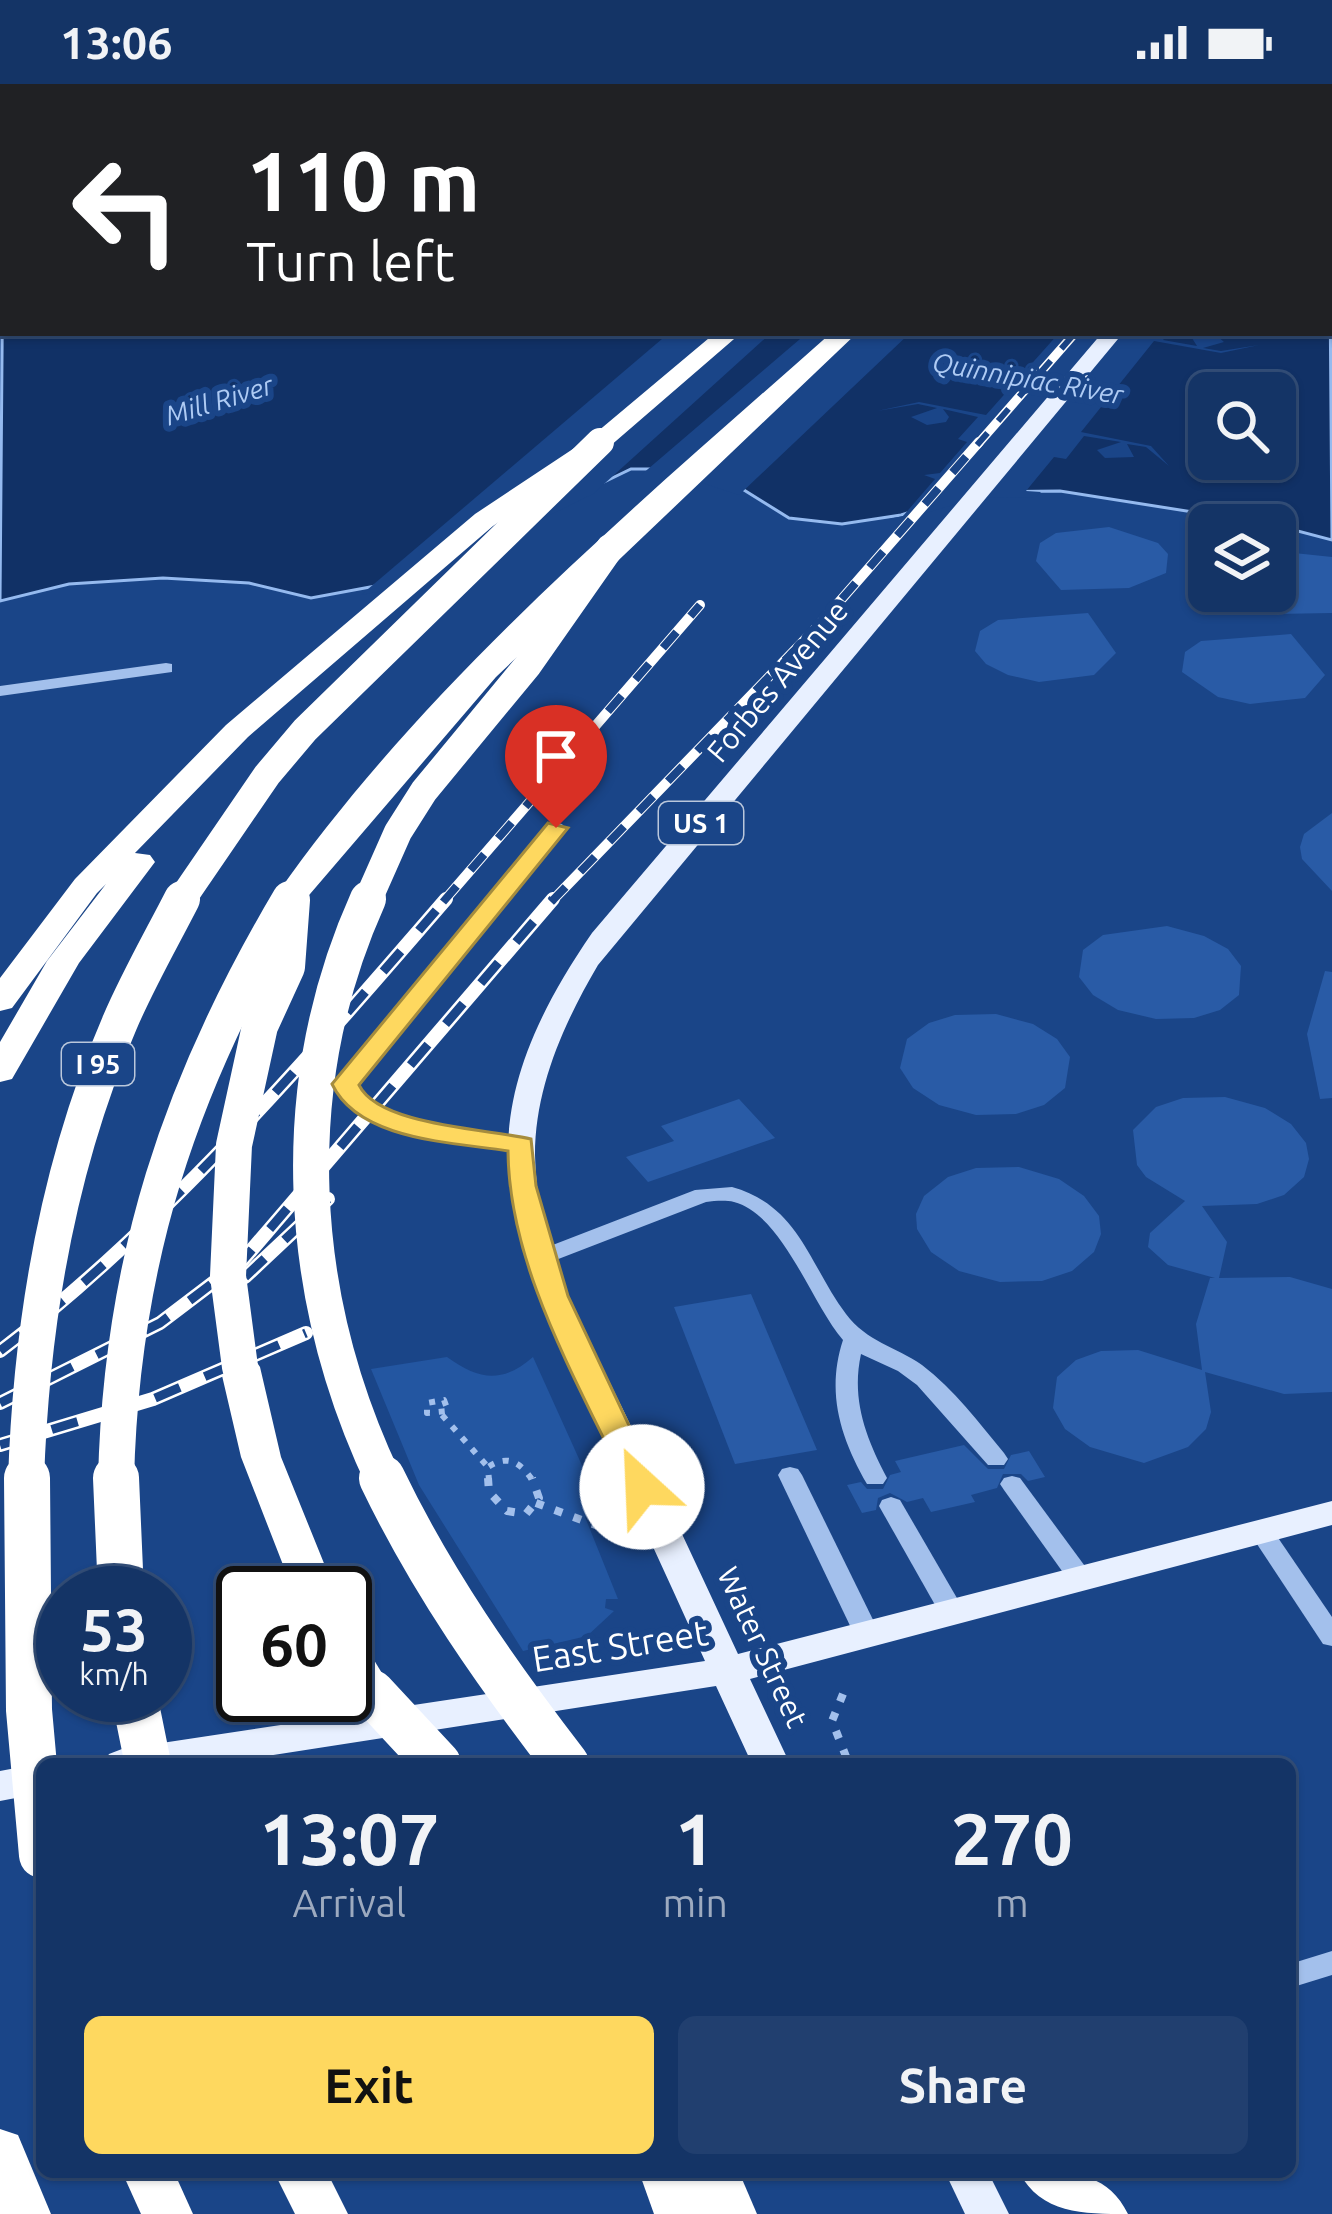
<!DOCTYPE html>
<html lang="en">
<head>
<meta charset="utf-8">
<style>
	body { margin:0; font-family:Ubuntu,sans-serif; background:#213f6f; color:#f1f3f6; height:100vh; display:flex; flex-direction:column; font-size:45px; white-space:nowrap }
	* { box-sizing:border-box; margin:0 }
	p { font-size:39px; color:#9daabf }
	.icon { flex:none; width:66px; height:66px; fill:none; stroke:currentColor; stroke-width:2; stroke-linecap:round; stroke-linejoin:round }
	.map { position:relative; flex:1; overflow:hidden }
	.side { position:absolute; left:36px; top:1674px; width:1260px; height:420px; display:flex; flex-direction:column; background:#143466; border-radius:18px; box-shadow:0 3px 9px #0004,0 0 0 3px #334f7a }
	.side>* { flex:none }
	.guide { position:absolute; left:0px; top:0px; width:1332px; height:252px; box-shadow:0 3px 9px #0004,0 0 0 3px #334f7a; background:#202124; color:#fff; overflow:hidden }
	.fabs { position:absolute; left:1188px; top:288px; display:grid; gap:24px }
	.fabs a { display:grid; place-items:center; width:108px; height:108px; border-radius:18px; background:#143466; box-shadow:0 3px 9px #0004,0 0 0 3px #334f7a; font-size:60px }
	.speed { position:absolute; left:36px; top:1482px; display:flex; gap:24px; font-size:60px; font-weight:700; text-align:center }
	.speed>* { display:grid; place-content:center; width:156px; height:156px; border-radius:50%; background:#143466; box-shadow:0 3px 9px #0004,0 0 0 3px #334f7a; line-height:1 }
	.speed small { font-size:30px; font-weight:400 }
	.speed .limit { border:6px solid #111; border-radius:18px; background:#fff; color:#111 }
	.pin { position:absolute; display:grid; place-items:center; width:102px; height:102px; color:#fff; margin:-123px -51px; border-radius:50% 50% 50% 0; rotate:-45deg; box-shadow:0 0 12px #0007 }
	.pin .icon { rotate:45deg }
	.me { position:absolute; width:132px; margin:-66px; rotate:335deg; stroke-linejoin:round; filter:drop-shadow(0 0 9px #0008) }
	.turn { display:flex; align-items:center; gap:42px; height:252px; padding:0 48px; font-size:54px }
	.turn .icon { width:156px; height:156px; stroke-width:2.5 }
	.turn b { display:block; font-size:84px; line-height:102px }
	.eta { display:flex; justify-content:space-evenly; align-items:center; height:204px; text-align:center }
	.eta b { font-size:72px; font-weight:700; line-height:84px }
	.button { display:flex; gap:24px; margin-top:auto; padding:24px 48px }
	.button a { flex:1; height:138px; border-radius:18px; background:#fed85f; color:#111; font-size:48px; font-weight:700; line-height:138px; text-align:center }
	.button a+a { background:#213f6f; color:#f1f3f6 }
	.status { display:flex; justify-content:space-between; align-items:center; height:84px; padding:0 60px; background:#143466; direction:ltr }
	.status svg { height:33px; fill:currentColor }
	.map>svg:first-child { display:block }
</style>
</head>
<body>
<div class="status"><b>13:06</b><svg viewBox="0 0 49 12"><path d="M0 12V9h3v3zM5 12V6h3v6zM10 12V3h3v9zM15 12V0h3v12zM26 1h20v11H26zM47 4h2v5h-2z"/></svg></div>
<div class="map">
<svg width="1332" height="2130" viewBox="0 0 1332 2130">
	<rect width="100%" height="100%" fill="#1a4588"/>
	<path fill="#2356a1" d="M447 1273C480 1297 503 1299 533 1273L603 1428 585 1433 618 1515H606L605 1524 614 1527 587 1552 523 1567 419 1401 371 1285Z"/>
	<g fill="#113166" stroke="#95baef" stroke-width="3" fill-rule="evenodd">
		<path d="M0 0H579L600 3H3V108Z"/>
		<path d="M1329 73 1332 456 1275 441 1060 407 975 408 901 431 842 440 789 434 731 398 679 385H631L397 498 311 514 249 499 163 494 69 500 0 517 3 150V249H1329ZM1209 309H1275V375H1209Z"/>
	</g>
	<g fill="#1a4588">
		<path d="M669 249H771L593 410 400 504 361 511Z"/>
		<path d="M807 249H910L739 411 678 391H641Z"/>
		<path d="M1059 249H1169L1163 256 1197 262 1190 251 1214 249 1224 258 1203 264 1221 267 1259 261 1221 269 1154 257 1081 348 1151 362 1169 382 1146 363 1127 360 1134 373 1105 374 1097 366 1121 358 1084 352 1066 375 1054 373 1026 407 1041 408 1036 413 976 414 903 436 889 435 903 432 935 395 924 391 940 389 967 358 958 355 978 333 943 325 949 333 946 338 927 341 911 333 937 324 918 320 877 327 919 318 986 331Z"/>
	</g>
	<g fill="#295ba6">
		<path d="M1109 443 1158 459 1168 470 1166 489 1129 504 1061 506 1036 477 1040 459 1056 449Z"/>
		<path d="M1275 467 1332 473V529L1275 530Z"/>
		<path d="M1088 529 1116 569 1094 591 1039 598 1008 591 986 580 975 567 980 547 998 536Z"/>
		<path d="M1291 550 1325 591 1305 614 1250 620 1218 613 1182 588 1185 568 1201 557Z"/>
		<path d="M1332 729V807L1302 775 1300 763 1304 750Z"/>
		<path d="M1167 842 1204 852 1228 865 1241 882 1239 911 1220 926 1194 934 1156 935 1118 926 1093 911 1079 893 1083 866 1103 851Z"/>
		<path d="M1325 887 1332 888V1014L1320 1015 1307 950Z"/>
		<path d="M996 930 1033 940 1057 955 1070 973 1065 1004 1044 1021 1016 1030 976 1031 939 1021 913 1004 900 984 907 955 929 939 955 931Z"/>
		<path d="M1225 1013 1265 1024 1291 1040 1306 1059 1309 1075 1304 1093 1284 1111 1257 1120 1202 1122 1227 1158 1219 1194 1290 1193 1332 1205V1308L1284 1310 1205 1288 1211 1328 1206 1345 1188 1363 1144 1379 1090 1363 1065 1345 1053 1324 1057 1293 1076 1276 1101 1267 1138 1266 1202 1286 1196 1240 1210 1194H1215L1168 1181 1148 1163 1150 1149 1185 1117 1146 1093 1137 1081 1133 1046 1156 1023 1183 1014Z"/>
		<path d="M739 1015 775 1054 648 1098 626 1073 674 1057 661 1042Z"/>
		<path d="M1019 1083 1059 1095 1084 1112 1099 1132 1101 1150 1094 1168 1072 1187 1042 1197 1000 1198 959 1187 931 1168 917 1145 916 1130 924 1112 948 1093 976 1084Z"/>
		<path d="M751 1210 817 1366 735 1380 674 1223Z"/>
		<path d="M964 1361 988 1385H1004L1011 1371 1029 1367 1045 1393 1028 1397 1021 1390H1003L997 1404 971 1411 975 1418 931 1428 923 1414 907 1418 890 1409 878 1414 876 1426 862 1429 847 1401 861 1398 867 1405H883L890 1391 901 1388 895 1377Z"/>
	</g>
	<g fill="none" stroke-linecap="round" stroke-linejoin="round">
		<g stroke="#a3c0ec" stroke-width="6" stroke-dasharray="6 9" stroke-linecap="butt">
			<path d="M444 1316 448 1327 427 1329V1319Z"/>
			<path d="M442 1331 488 1383"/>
			<path d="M489 1397 488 1383C508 1370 520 1378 533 1397"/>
		</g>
		<g stroke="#a3c0ec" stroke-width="8" stroke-dasharray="8 12" stroke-linecap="butt">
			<path d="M488 1394 489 1408 507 1427 526 1430 539 1414 532 1394"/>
			<path d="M536 1419 598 1442"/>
			<path d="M843 1610 832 1637 849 1680"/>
		</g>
		<g fill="#a3c0ec" fill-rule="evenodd">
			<path d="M0 118 3 119 1 128H0Z"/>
			<path d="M166 579 172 580V588L0 612V602Z"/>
			<path d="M556 739 562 740 565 744 562 748 356 1000C392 1050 466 1047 521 1055L531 1061C512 1077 392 1049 367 1034 353 1025 344 1014 335 1000L550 740Z"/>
			<path d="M732 1103C800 1122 809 1181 846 1230 867 1258 895 1262 922 1281 954 1305 979 1339 1004 1369L1008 1375 1004 1381H988L917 1301 898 1287 861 1270C851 1316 866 1354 887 1394L883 1400H867C840 1353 826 1308 843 1256 811 1219 783 1131 734 1118 725 1116 715 1117 706 1118L548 1179H532L529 1174 532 1169 695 1106Z"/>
			<path d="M790 1383 798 1385 802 1391 880 1550 876 1557 867 1559 858 1557 854 1550 778 1391 782 1385Z"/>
			<path d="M1012 1392 1020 1394 1090 1489 1093 1495 1090 1501 1081 1504 1072 1501 1004 1406 1000 1400 1004 1394Z"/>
			<path d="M891 1413 900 1416 961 1521 965 1528 961 1535 952 1537 943 1535 879 1422 882 1416Z"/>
			<path d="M1261 1439 1270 1442 1332 1533V1562L1323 1560 1249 1448 1252 1442Z"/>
			<path d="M1332 1867V1891L1290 1904V1880Z"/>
		</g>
		<g fill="#e8f0ff" fill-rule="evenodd">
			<path d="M1102 249H1123L598 881C564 939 535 1003 535 1071 536 1167 589 1254 629 1338 666 1415 702 1493 738 1570L1332 1417V1441L750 1595 790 1680H752L716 1602 216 1680H103L109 1670 122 1665 705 1577C667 1493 629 1410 590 1327 500 1134 462 1038 592 849Z"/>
			<path d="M42 1679V1709L0 1717V1687Z"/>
			<path d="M945 2088H988L1009 2130H965Z"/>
		</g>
		<g fill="#fff" fill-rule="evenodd">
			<path d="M715 249H741L609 363 493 442 248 653 135 769 150 771 155 778 79 879 12 995 0 998V958L47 877 106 800 97 809 12 924 0 927V894L75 795 226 641 475 430 591 353Z"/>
			<path d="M831 249H857L496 593 304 817H282L277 810C427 596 637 421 831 249Z"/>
			<path d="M240 1270 254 1274 260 1283 281 1373 336 1509H294L241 1373 220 1283 226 1274Z"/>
			<path d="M345 1548 360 1553 394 1609 388 1621 372 1626 356 1621 345 1601Z"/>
			<path d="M0 2045 18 2051 51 2130H0Z"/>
			<path d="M122 2088H174L193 2130H141Z"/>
			<path d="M274 2088H327L348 2130H295Z"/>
			<path d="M639 2088H739L757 2130H654Z"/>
			<path d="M1019 2088C1064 2088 1106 2084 1128 2130 1083 2130 1041 2130 1019 2088Z"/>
		</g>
		<g stroke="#fff" stroke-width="9">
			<path id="rail-far2" d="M977 361 1075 249"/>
		</g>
		<g stroke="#fff" stroke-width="10">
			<g id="rail-far1">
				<path d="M443 818 700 521"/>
				<path d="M551 818 819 541 979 358"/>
			</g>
		</g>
		<g stroke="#fff" stroke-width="14">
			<g id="rail">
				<path d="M245 1193 328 1115"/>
				<path d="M0 1267C161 1145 313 969 446 815"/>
				<path d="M0 1319 160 1239 243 1176 553 815"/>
				<path d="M0 1361 153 1315 306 1249"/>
			</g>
		</g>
		<use href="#rail-far2" stroke="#1a4588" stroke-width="6" stroke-dasharray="16" stroke-linecap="butt"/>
		<use href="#rail-far1" stroke="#1a4588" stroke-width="8" stroke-dasharray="21" stroke-linecap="butt"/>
		<use href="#rail" stroke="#1a4588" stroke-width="9" stroke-dasharray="27" stroke-linecap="butt"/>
		<path stroke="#fff" stroke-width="22" d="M597 361 600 358"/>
		<g stroke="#fff" stroke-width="28">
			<path d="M180 818 267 691 305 646 600 358"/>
			<path d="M288 818 293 810"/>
			<path d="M367 818 398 748 424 707 528 581 610 464"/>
		</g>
		<g stroke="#fff" stroke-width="36">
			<path d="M368 815C284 1002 296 1212 384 1397"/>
			<path d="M240 1283 228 1192 234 1061 260 942 287 883 292 816"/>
			<path d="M26 1397C31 1242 58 1081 120 938 138 896 161 856 182 815"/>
			<path d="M116 1397C121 1178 179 1002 290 815"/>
		</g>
		<g stroke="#fff" stroke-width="46">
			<path d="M27 1394 29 1626 42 1771"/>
			<path d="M116 1394 121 1509"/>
			<path d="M382 1394C432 1498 496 1589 566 1680"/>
			<path d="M372 1609 438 1680"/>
			<path d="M134 1611 148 1680"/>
		</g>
	</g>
	<path fill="#fed85f" stroke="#a58c3e" stroke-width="3" d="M548 739 568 744 359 1001C379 1042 489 1045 531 1055L536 1102 568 1212 658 1403 642 1414 627 1403C579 1299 509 1185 508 1067 453 1058 359 1057 332 1000Z"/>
	<g text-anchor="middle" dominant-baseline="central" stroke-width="12" stroke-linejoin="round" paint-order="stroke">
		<g font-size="27" font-style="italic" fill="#aecbf4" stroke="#1a4588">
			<text transform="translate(1028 294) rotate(10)">Quinnipiac River</text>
			<text transform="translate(219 316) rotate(-17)">Mill River</text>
		</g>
		<g fill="#1a4588" stroke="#bac7db" stroke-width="3">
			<rect x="659" y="718" width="84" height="42" rx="9"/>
			<rect x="62" y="959" width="72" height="42" rx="9"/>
		</g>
		<g font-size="27" font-weight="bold" fill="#fff">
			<text x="701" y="739">US 1</text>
			<text x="98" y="980">I 95</text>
		</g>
		<g font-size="30" fill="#fff" stroke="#1a4588">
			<text transform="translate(777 597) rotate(-50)">Forbes Avenue</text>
			<text transform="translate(763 1563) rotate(65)">Water Street</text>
		</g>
		<g font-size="36" fill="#fff" stroke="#1a4588">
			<text transform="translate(620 1561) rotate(-9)">East Street</text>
		</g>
	</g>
</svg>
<div class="fabs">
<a><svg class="icon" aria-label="search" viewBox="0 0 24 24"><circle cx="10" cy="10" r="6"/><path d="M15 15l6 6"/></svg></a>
<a><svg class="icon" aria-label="layers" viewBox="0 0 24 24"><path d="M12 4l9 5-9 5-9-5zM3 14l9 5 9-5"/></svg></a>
</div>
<div class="speed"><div>53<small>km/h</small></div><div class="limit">60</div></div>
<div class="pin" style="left:556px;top:744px;background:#d93025"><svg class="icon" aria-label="arrive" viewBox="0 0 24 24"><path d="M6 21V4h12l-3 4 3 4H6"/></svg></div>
<svg class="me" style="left:642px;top:1403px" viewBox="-20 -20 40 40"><circle r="19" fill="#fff"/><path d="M0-13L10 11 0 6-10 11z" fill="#fed85f"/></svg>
<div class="guide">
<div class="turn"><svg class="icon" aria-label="left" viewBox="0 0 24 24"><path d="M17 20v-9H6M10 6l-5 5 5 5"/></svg><div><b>110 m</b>Turn left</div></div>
</div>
<section class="side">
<div class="eta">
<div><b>13:07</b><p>Arrival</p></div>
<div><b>1</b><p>min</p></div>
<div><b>270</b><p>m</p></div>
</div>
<div class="button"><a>Exit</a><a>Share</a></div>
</section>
</div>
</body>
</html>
